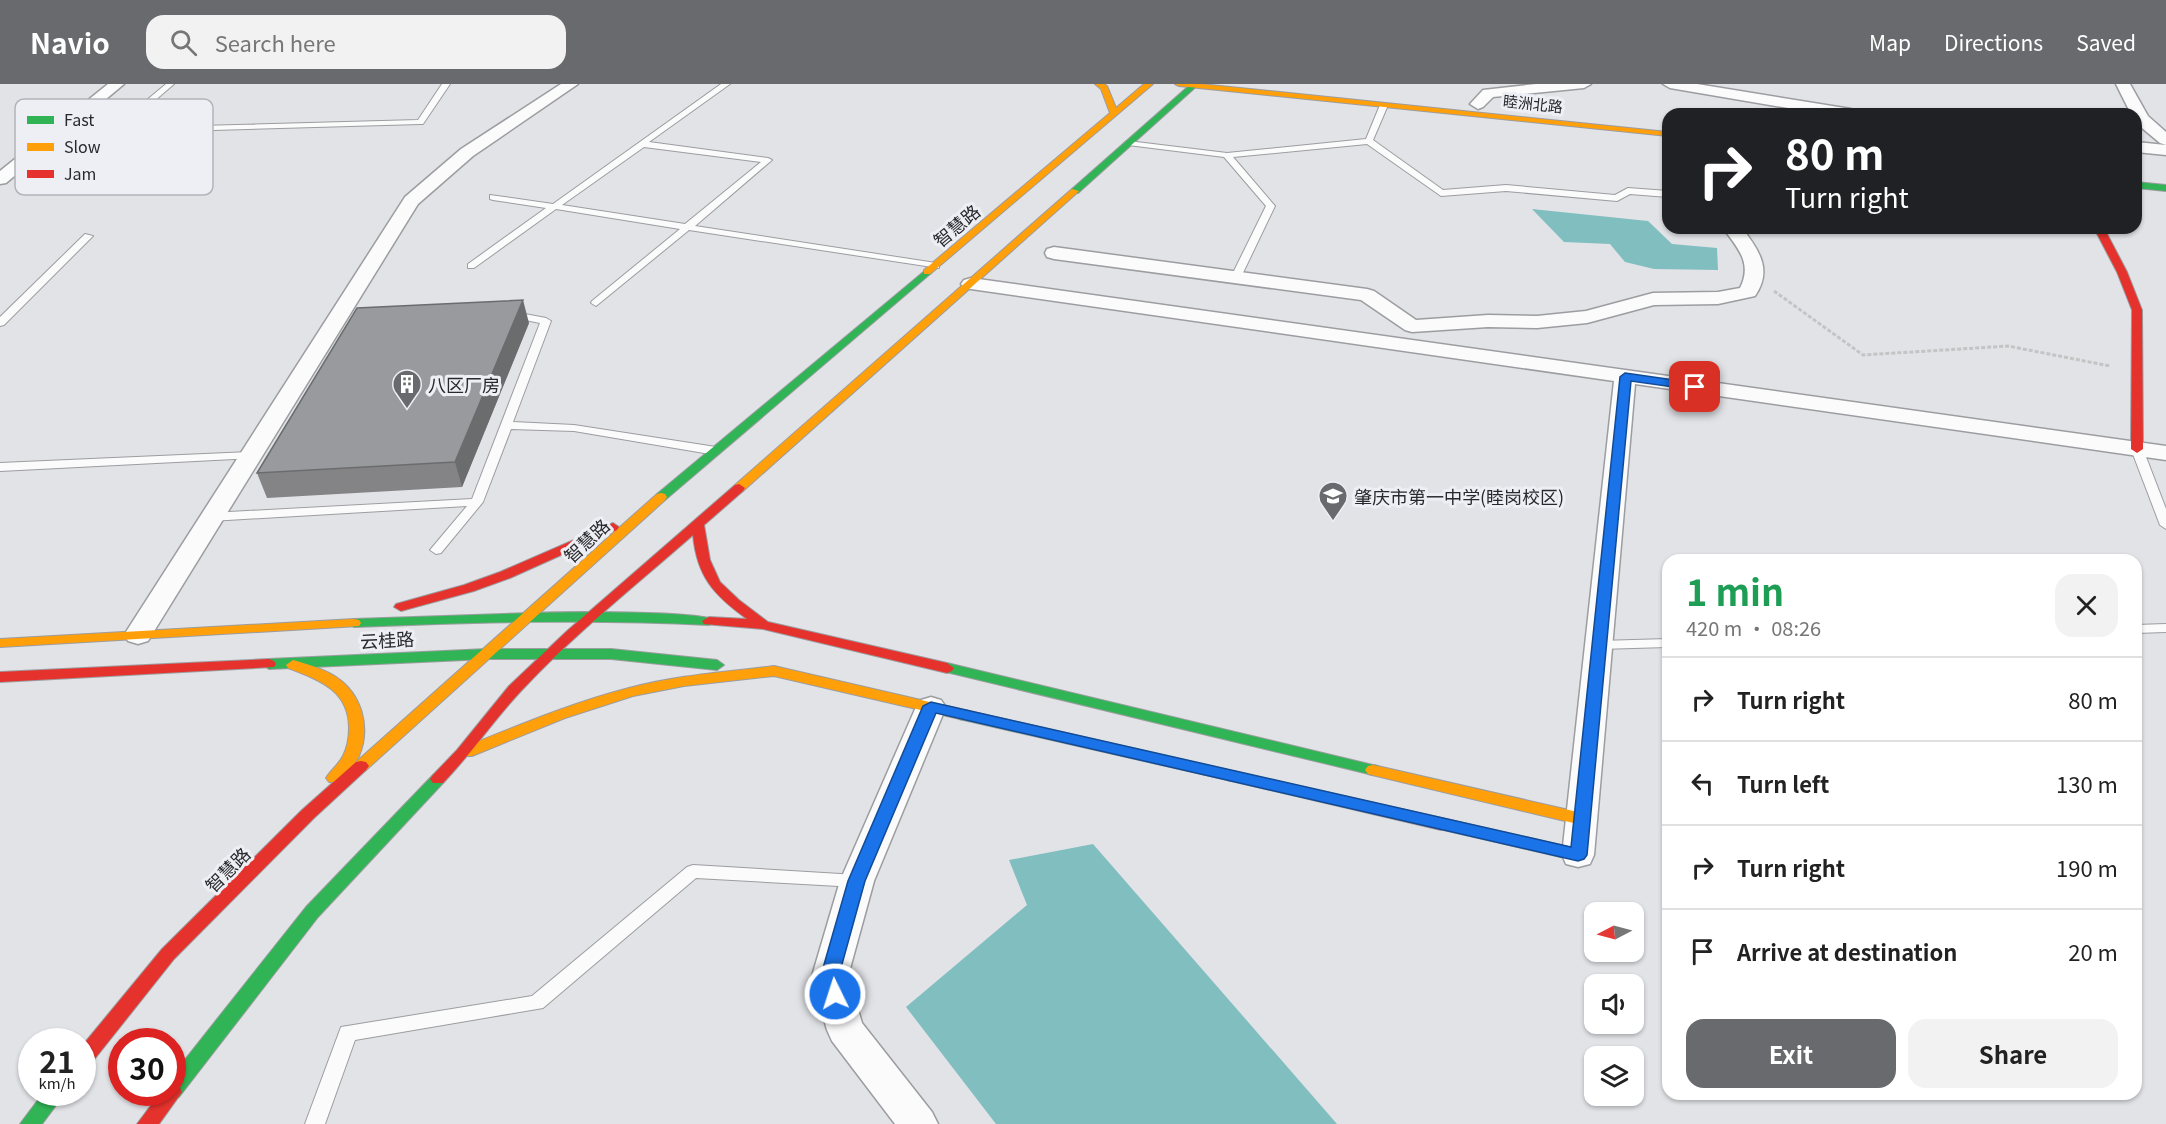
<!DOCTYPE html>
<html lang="en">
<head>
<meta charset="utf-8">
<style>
	body { margin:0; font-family:Georgia,"Noto Sans SC",serif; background:#f2f2f2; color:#222; height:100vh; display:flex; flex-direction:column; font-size:22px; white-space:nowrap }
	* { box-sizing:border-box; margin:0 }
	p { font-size:20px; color:#767676 }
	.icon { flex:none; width:33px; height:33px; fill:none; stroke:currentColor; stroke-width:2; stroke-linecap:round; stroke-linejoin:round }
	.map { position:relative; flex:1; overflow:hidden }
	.sheet { position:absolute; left:1662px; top:470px; width:480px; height:546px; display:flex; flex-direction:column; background:#fff; border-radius:18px; box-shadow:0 2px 4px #0004 }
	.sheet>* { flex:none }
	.guide { position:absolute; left:1662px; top:24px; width:480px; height:126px; border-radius:18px; box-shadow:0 2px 4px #0004; background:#202124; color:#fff; overflow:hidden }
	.needle { width:39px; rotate:264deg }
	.controls { position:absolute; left:1584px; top:818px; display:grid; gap:12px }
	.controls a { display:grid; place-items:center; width:60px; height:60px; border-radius:12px; background:#fff; box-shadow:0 2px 4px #0004; font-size:30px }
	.speed { position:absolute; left:18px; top:944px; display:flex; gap:12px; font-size:30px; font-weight:700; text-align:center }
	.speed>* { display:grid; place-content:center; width:78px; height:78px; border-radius:50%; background:#fff; box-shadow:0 2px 4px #0004; line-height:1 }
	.speed small { font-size:15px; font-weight:400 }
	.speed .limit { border:9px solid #d22; background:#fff; color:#111 }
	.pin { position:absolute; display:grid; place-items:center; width:51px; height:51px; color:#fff; margin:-26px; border-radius:12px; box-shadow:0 3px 9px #0006 }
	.me { position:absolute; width:66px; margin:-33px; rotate:356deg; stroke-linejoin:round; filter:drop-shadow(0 0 4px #0008) }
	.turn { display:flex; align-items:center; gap:21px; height:126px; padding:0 24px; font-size:27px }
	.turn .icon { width:78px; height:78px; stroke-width:2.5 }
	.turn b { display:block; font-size:42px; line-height:51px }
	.round { display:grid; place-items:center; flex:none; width:63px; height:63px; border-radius:18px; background:#f2f2f2 }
	.summary { display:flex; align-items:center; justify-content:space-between; height:102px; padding:0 24px }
	h1 { font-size:36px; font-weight:700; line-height:45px; color:#1e9e55 }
	.button { display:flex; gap:12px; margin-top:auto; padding:12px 24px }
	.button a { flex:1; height:69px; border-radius:18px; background:#696a6d; color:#fff; font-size:24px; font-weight:700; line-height:69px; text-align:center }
	.button a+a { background:#f2f2f2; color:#222 }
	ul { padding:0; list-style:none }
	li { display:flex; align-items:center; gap:18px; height:84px; padding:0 24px; border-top:2px solid #e0e0e0 }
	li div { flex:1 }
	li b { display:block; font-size:22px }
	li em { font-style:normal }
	header { display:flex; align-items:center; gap:36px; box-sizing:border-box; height:84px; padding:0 30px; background:#696a6d; color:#fff }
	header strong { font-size:28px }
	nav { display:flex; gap:33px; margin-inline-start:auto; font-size:21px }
	.search { width:420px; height:54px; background:#f2f2f2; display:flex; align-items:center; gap:15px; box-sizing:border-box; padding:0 21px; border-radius:18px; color:#767676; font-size:22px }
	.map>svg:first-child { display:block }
</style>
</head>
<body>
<header>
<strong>Navio</strong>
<div class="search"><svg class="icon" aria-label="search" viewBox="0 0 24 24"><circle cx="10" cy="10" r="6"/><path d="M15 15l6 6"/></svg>Search here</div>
<nav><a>Map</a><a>Directions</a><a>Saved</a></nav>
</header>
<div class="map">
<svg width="2166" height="1040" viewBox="0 0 2166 1040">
	<rect width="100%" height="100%" fill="#e2e3e7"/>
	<g fill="#80bec0">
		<path d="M1532 125 1648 137 1672 160 1717 164 1718 186 1654 185 1625 178 1610 160 1564 158Z"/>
		<path d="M1093 760 1337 1040H996L906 923 1027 821 1009 776Z"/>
	</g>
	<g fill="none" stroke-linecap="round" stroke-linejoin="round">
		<g stroke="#9c9da0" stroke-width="2">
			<g id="lane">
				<path d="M166 0H174L123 44 418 36 442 0H450L423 40H420L112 49V45Z"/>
				<path d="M721 0H730L649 58 768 74 772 76 695 142 936 179 939 180V184L689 146 596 222 591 219 592 217 680 145 556 125 474 184H468V180L546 124 493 116 490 115V111L553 120ZM644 63 761 78 685 140 562 121Z"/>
				<path d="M1384 19 1388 21 1373 56 1443 106 1506 101 1615 111 1628 104 1668 107V113L1630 110 1617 117 1506 107 1441 112 1367 60 1233 73 1275 122 1241 193 1236 196 1231 193 1266 122 1224 73 1128 61 1124 59 1128 57 1227 69 1366 55 1380 21Z"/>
				<path d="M85 150 93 152 4 241 0 242V233Z"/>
				<path d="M509 227 546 234 551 237 513 338 574 341 716 363 722 367 716 371 574 347 511 345 483 418 441 469 436 470 430 466 467 422 211 437 205 433 211 429 472 415 540 239 505 232V228Z"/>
				<path d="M2137 361 2143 365 2166 425V445L2160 441 2131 365Z"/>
				<path d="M250 368 254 370 256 372 254 374 0 387V379Z"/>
				<path d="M2166 540V548L2136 549V541Z"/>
				<path d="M1668 555V563L1599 565 1592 561 1599 557Z"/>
				<path d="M693 781 857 791 863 792 865 797 863 802 857 803 696 794 543 924 355 956 325 1040H305L341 943 532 912 687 783Z"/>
			</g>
		</g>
		<g stroke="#9c9da0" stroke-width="3">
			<g id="street">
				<path d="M108 0H124L6 99 0 100V87Z"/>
				<path d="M561 0H578L473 72 418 120 148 557 138 560 128 557 124 551 405 113 461 65Z"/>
				<path d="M1536 0H1591L1584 4 1493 13 1483 23 1478 25 1470 20 1483 6Z"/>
				<path d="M1663 0H1697L1851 25 1859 30H1823L1670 4Z"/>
				<path d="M2116 0H2130L2148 32 2166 48V61L2160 59 2136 39V30H2131Z"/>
				<path d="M2136 58 2166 61V71L2136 68Z"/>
				<path d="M1723 144H1742C1759 166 1773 186 1755 212L1718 220 1654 221 1587 239 1537 244 1488 243 1412 248 1405 246 1361 216 1054 175 1047 173 1045 169 1047 165 1054 163 1367 205 1374 207 1416 236 1488 231 1537 232 1586 227 1653 209 1718 208 1740 204C1753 179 1737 163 1723 144Z"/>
				<path d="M971 194 2166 362V376L1635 300 1594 771 1590 780 1578 783 1566 780 1562 771 1614 297 964 204 961 200 964 196Z"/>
				<path d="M931 613 941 616 946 623 874 797 848 892 862 939 932 1028 938 1040H895L832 957 827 946 812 892 840 797 916 623 921 616Z"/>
			</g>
		</g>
		<g stroke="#9c9da0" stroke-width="2">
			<g id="fast">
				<path d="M1191 0H1199L1078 109H1072V105Z"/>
				<path d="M2136 98 2166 101V107L2136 104Z"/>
				<path d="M927 185 932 188 930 190 665 416H657L655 413 657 410Z"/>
				<path d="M532 529C556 528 706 526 716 537L709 541C590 535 472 538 354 543L347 539 354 535Z"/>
				<path d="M487 565H611L717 576 724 581 717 586 611 575H487L269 585 262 580 269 575Z"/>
				<path d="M947 579 1373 681 1378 682 1381 686 1378 690 1373 691 942 587 940 584Z"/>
				<path d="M964 626 1232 687 1237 688 1240 692 1237 696 1232 697 959 635 957 631 959 627Z"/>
				<path d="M438 689 443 691 446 695 443 699 318 833 179 1013 172 1015 165 1013 163 1008H172V992L306 823 433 691Z"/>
				<path d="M1441 734 1578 765 1584 767 1586 771 1584 775 1578 777 1435 744 1433 740 1435 736Z"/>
				<path d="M44 1008H66L42 1040H20Z"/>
			</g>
		</g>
		<g stroke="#9c9da0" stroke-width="2">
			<g id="slow">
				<path d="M1095 0H1104L1107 2 1116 24 1144 0H1153L930 190H924V186L1110 29 1101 5Z"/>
				<path d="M1175 0H1201L1668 48V52L1179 2Z"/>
				<path d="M1072 105 1079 107 743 407H735L733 404 735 401Z"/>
				<path d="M661 409 665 410 667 413 665 416 366 686H356L353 682 356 678 657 410Z"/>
				<path d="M354 535 359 536 361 539 359 542 0 563V555Z"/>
				<path d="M293 576C307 580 324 585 336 593 362 610 371 644 359 672 354 682 346 690 339 698H329L326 694C331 686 339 680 343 672 347 664 349 653 349 644 349 606 319 596 288 584L286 581Z"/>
				<path d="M774 582 964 626 969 627 971 631 969 635 964 636 774 592 684 602 633 612 565 634 472 672H462L459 668 462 664C517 642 571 619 629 604 677 591 726 588 774 582Z"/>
				<path d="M1373 681 1582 729 1588 731 1590 735 1588 739 1582 741 1368 690 1365 686 1368 682Z"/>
			</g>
		</g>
		<g stroke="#9c9da0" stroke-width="2">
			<g id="jam">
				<path d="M2094 144H2104L2127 188 2142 226 2143 365 2137 369 2131 365 2132 226 2117 188Z"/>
				<path d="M739 400 745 404 743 407 704 441 710 476 720 498 739 516 768 538 947 579 954 584 952 587 947 589 763 545 704 540 702 537 709 533 747 535C714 511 697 493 693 451 635 502 573 551 520 608 493 637 471 670 443 699H433L430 695 433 691 457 666 509 602 567 547 735 401Z"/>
				<path d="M613 439 619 443 617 446 510 494 474 507 401 527 394 523 396 520 464 501 500 488Z"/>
				<path d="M269 575 274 577 276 580 274 583 0 598V588Z"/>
				<path d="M361 677 366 678 369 682 366 686 314 734 174 875 89 982 82 984V962L162 865 302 726 356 678Z"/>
				<path d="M1232 687 1441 734 1447 736 1449 740 1447 744 1441 746 1227 696 1224 692 1227 688Z"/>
				<path d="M172 1000 179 1002 182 1008 159 1040H137L161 1008H172Z"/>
			</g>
		</g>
		<path stroke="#c4c4c5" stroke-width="3" stroke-dasharray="4 2" stroke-linecap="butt" d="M1774 207 1863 271 2008 262 2110 282"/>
		<use href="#lane" fill="#fbfbfb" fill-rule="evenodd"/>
		<use href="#street" fill="#fbfbfb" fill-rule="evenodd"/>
		<use href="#fast" fill="#30b455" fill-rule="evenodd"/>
		<use href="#slow" fill="#ff9f0a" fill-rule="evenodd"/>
		<use href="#jam" fill="#e5322d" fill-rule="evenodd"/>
	</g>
	<path fill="#848487" d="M529 239 462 403 267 414 257 389Z"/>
	<path fill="#6b6c6e" d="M523 216 529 239 462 403 455 378Z"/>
	<path fill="#999a9d" stroke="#6b6c6e" stroke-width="1.5" d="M523 216 455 378 257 389 357 224Z"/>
	<path fill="#1a73e8" stroke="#114b97" stroke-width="1.5" d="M1625 289 1695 299 1701 303 1695 306 1631 297 1587 771 1584 775 1578 777 936 629 865 797 839 891 844 910 841 915 835 917 829 915 821 891 848 797 923 622 931 618 1571 763 1620 293Z"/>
	<defs>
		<g id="building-pin" transform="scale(1.5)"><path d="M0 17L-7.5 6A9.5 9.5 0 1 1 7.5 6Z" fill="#696a6d" stroke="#eeeff5"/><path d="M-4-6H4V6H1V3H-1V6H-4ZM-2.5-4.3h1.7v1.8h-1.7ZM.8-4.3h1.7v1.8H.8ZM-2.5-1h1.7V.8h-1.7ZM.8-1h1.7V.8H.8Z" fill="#fff"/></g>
		<g id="school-pin" transform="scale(1.5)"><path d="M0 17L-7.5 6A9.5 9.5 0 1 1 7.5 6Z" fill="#696a6d" stroke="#eeeff5"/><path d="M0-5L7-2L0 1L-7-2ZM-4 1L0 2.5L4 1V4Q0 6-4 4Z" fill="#fff"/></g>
	</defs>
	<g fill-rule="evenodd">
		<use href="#building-pin" x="407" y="300"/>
		<use href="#school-pin" x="1333" y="412"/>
	</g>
	<g text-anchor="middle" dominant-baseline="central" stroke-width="6" stroke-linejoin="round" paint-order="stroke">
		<g font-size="15" fill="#28292b" stroke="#eeeff5">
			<text transform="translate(1533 19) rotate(6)">睦洲北路</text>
		</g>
		<g font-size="18" fill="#28292b" stroke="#eeeff5">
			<text transform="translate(956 141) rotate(-40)">智慧路</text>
			<text transform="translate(586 456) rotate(-43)">智慧路</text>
			<text transform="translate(387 555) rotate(-3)">云桂路</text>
			<text transform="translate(227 785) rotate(-45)">智慧路</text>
		</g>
		<g font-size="18" fill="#28292b" stroke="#eeeff5" text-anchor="start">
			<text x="428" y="300">八区厂房</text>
			<text x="1354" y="412">肇庆市第一中学(睦岗校区)</text>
		</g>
	</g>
	<rect x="15" y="15" width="198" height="96" rx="9" fill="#eeeff5" stroke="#b3b4b8" stroke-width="1.5"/>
	<rect x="27" y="32" width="27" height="8" fill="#30b455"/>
	<rect x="27" y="59" width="27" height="8" fill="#ff9f0a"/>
	<rect x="27" y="86" width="27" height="8" fill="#e5322d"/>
	<g font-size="16" fill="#28292b">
		<text x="64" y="42">Fast</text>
		<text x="64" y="69">Slow</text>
		<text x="64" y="96">Jam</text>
	</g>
</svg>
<div class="controls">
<a><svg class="needle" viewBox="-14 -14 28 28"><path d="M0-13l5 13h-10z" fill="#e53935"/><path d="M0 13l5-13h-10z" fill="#767676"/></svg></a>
<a><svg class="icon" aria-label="sound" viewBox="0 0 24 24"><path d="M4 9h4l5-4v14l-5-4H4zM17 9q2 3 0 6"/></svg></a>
<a><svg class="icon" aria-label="layers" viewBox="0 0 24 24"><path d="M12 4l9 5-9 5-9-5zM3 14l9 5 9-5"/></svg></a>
</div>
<div class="speed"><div>21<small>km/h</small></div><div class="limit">30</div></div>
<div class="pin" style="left:1695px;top:303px;background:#d93025"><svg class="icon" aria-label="arrive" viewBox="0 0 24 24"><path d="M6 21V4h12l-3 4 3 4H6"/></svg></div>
<svg class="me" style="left:835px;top:910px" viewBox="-20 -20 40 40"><circle r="17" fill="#1a73e8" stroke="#fff" stroke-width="3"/><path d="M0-11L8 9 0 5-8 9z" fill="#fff"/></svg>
<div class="guide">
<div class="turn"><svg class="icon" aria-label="right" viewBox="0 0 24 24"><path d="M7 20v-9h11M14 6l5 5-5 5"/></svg><div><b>80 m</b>Turn right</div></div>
</div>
<section class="sheet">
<div class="summary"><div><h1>1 min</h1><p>420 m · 08:26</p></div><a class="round"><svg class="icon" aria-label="close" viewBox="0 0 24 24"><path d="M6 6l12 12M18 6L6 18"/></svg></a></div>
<ul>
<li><svg class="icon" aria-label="right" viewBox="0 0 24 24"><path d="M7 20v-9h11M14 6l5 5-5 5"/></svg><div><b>Turn right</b></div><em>80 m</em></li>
<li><svg class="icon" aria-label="left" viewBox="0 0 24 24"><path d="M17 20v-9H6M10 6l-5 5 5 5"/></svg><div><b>Turn left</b></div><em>130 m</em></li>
<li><svg class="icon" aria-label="right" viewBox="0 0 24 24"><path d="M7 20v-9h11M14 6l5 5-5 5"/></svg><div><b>Turn right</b></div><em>190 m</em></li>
<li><svg class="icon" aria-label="arrive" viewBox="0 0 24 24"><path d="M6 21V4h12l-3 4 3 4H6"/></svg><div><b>Arrive at destination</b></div><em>20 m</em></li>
</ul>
<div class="button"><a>Exit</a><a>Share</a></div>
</section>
</div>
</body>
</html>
